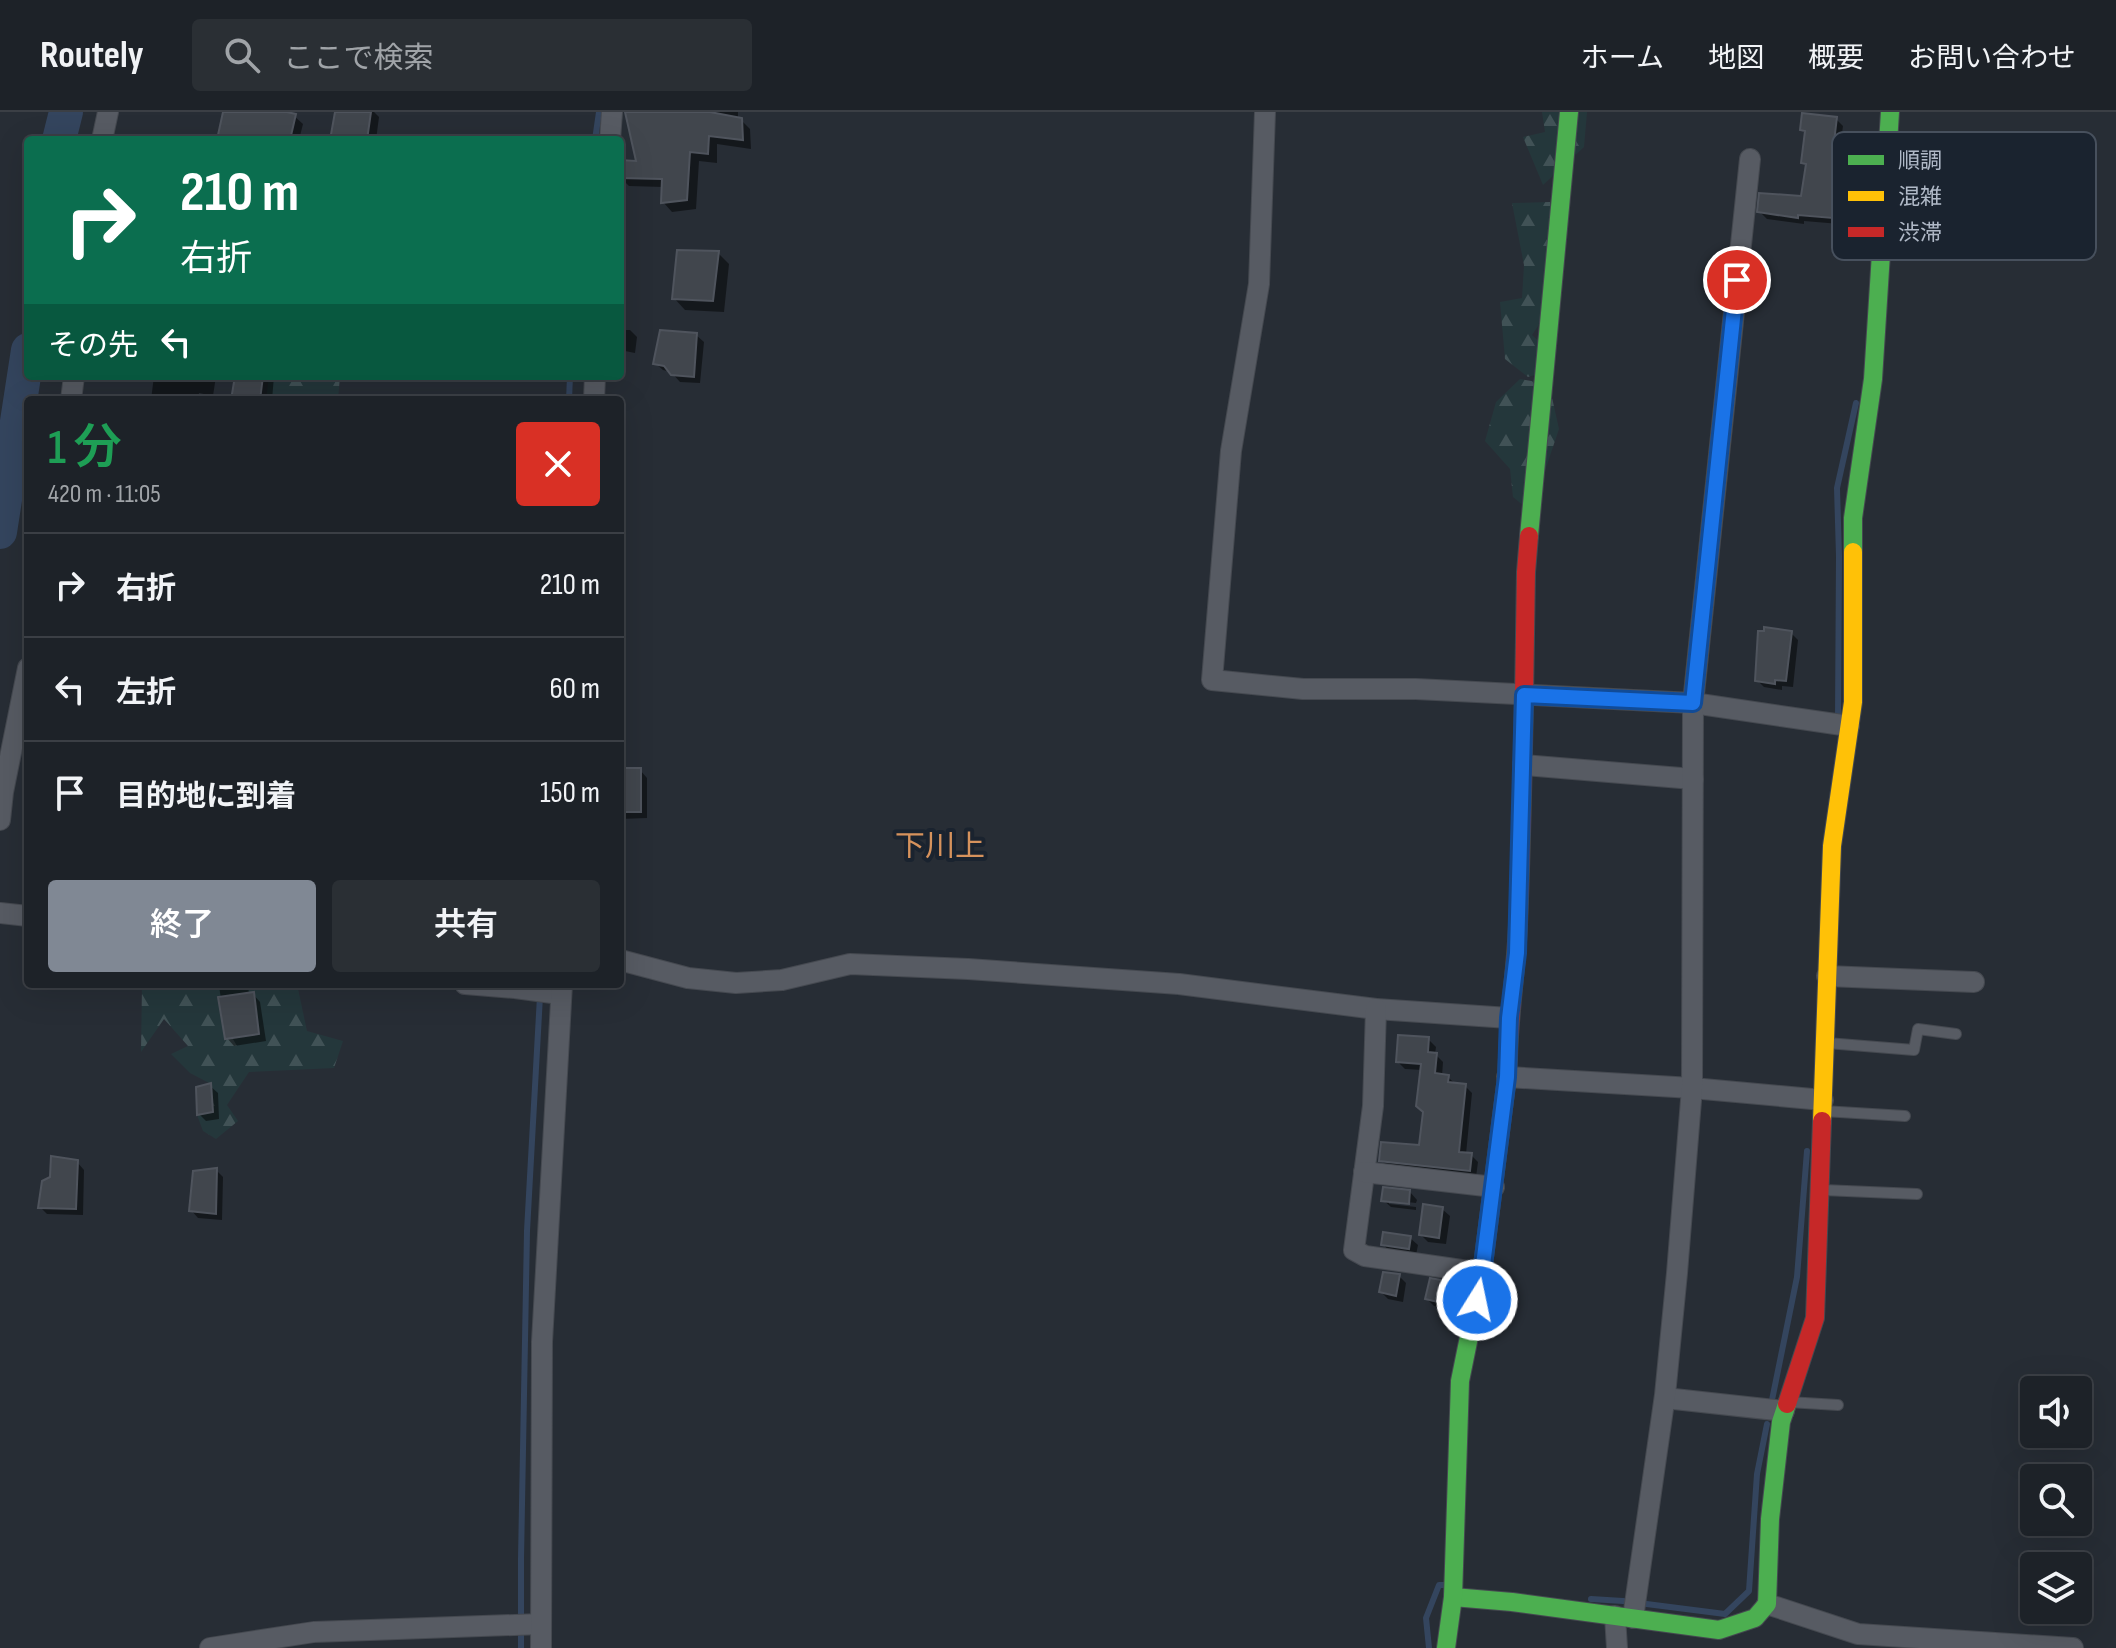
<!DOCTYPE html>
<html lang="ja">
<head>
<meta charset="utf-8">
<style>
	body { margin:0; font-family:"Sofia Sans Condensed","Noto Sans JP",sans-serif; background:#2a2f34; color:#f1f3f6; height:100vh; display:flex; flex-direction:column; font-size:30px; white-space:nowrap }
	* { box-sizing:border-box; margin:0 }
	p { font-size:26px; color:#a0a4a8 }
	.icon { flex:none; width:44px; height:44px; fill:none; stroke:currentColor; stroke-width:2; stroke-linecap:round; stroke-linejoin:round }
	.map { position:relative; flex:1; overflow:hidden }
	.drawer { position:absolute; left:24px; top:284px; width:600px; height:592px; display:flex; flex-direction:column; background:#1d2228; border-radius:8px; box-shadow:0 8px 32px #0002,0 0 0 2px #3b3f45 }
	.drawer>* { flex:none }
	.hud { position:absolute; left:24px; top:24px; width:600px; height:244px; border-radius:8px; box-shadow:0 8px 32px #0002,0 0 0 2px #3b3f45; background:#0b6e4f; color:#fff; overflow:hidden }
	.tools { position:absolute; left:2020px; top:1264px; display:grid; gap:16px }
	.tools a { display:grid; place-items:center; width:72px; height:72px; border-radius:8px; background:#1d2228; box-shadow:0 8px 32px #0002,0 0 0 2px #3b3f45; font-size:40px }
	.pin { position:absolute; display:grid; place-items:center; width:68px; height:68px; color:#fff; margin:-34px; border:4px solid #fff; border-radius:50%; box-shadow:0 2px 8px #0007 }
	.me { position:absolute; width:88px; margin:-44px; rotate:10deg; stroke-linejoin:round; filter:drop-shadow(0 0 6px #0008) }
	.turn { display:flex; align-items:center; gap:28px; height:168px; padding:0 24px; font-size:36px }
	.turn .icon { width:104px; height:104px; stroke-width:2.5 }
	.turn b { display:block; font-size:56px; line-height:68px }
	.then { display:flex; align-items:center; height:76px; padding:0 24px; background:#0003; gap:16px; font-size:30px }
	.round { display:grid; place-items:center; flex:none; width:84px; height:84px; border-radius:8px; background:#2a2f34 }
	.overview { display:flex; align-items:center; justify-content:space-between; height:136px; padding:0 24px }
	h1 { font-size:48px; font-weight:600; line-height:60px; color:#1e9e55 }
	.action { display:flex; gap:16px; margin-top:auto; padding:16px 24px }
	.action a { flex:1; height:92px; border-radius:8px; background:#808894; color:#fff; font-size:32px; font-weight:600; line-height:92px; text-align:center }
	.action a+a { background:#2a2f34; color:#f1f3f6 }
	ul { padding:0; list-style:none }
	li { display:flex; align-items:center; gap:24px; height:104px; padding:0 24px; border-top:2px solid #3b3f45 }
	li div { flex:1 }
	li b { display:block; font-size:30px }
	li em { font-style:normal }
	header { display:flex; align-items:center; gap:48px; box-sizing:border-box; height:112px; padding:0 40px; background:#1d2228; border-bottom:2px solid #3b3f45 }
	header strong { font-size:38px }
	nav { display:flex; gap:44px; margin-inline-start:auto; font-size:28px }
	.search { width:560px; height:72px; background:#2a2f34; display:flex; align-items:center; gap:20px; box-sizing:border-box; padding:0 28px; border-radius:8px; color:#a0a4a8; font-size:30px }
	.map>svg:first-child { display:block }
</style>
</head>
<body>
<header>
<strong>Routely</strong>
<div class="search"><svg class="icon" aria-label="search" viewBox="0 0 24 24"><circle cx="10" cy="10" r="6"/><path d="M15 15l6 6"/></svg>ここで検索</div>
<nav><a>ホーム</a><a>地図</a><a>概要</a><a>お問い合わせ</a></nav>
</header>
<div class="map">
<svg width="2116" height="1536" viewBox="0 0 2116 1536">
	<defs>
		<pattern id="forest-firs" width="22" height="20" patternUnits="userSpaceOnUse" patternTransform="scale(2)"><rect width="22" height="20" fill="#24373b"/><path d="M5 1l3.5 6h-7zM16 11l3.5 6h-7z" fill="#415256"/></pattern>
	</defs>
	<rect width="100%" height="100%" fill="#272d35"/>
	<g fill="url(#forest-firs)">
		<path d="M1542 0H1587L1584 35 1543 73 1523 25 1545 20Z"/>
		<path d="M1550 90V196L1532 223 1547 237 1544 260 1528 265 1505 247 1500 190 1522 186 1524 153 1512 91Z"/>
		<path d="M269 264H340L338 288H266Z"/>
		<path d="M1520 267 1549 272 1559 317 1531 400 1513 385 1510 357 1485 329 1496 290Z"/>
		<path d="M142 872H297L307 919 343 929 334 956 249 960 227 993 238 1009 216 1027 203 1019 197 1003 213 1000 211 972 190 961 171 942 188 934 164 907 141 940Z"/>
	</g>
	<g fill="#0007">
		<path d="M225 0H279L294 4 303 12 299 28H219Z"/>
		<path d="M337 0H374L379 5 376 28H332Z"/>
		<path d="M626 0H738V7L741 8 750 17 751 37 717 32V51L699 49 696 97 672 100 663 90V75L629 74 620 65 639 51Z"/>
		<path d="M1836 7 1843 14 1840 36 1844 40 1839 74 1845 79 1840 112 1804 109V112L1767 107 1760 100 1803 86 1807 55 1803 50 1806 22 1802 18Z"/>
		<path d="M718 141 729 152 724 200 685 198 674 186Z"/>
		<path d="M620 218H630L637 225 635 241 620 238Z"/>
		<path d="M696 223 704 230 700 271 680 270 671 260 663 258 655 251Z"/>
		<path d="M154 264H216L213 284 199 281 198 288H151Z"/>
		<path d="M237 264H274L272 288H233Z"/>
		<path d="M1791 521 1798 528 1793 575 1782 574V578L1764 575 1757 568Z"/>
		<path d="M620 658H640L647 666V706L620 707Z"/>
		<path d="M222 872H248L249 883 253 882 260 890 266 929 234 934 227 926 219 874H222Z"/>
		<path d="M1428 927 1436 935 1435 942 1443 950 1442 964 1448 965 1456 973 1465 974 1472 981 1466 1042 1471 1043 1478 1050 1476 1065 1388 1055 1381 1048 1421 1035 1425 1000 1422 958 1405 957 1398 950Z"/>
		<path d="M210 974 218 981 219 1007 206 1009 199 1002Z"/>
		<path d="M77 1050 84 1058 83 1103 47 1102 40 1095Z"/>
		<path d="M216 1058 223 1065 222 1108 198 1106 191 1098Z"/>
		<path d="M1410 1080 1417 1088 1416 1091 1389 1088V1092L1416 1095V1098L1391 1095 1383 1088Z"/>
		<path d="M1442 1097 1450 1104 1446 1132 1428 1130 1421 1123Z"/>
		<path d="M1410 1126 1418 1133 1416 1143 1390 1140 1383 1132Z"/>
		<path d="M1399 1164 1406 1171 1403 1190 1388 1187 1381 1180Z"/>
		<path d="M1451 1172 1458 1179 1454 1198 1434 1194 1427 1187Z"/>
	</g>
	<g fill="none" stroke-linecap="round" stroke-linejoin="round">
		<g stroke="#34455e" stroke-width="6">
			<path d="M595 28 599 0"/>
			<path d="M569 288 570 264"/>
			<path d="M1838 605 1839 444 1837 376 1856 291"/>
			<path d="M1771 1293 1797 1165 1807 1039"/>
			<path d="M1591 1487 1623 1489 1725 1502 1749 1479 1757 1362 1767 1312"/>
			<path d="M521 1536V1447L527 1119 540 884"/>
			<path d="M1429 1536 1426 1506 1439 1473H1444"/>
		</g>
		<g stroke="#34455e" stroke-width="34">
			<path d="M59 28 66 0"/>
			<path d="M0 420 28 238"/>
		</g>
	</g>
	<g fill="#41464d" stroke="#4f545d" stroke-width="2">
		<path d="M223 0H287L296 2 290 28H256L218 23Z"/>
		<path d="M335 0H371L367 28H330Z"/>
		<path d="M625 0H710L742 6 743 28 709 24 708 42 690 40 687 88 661 91 662 67 620 66V48L636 49Z"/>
		<path d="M1802 1 1837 5 1834 30 1838 31 1833 69 1838 70 1833 106 1798 103V106L1757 100 1759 81 1801 84 1806 52 1801 51 1805 19 1800 18Z"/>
		<path d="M677 138 719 139 713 189 672 187Z"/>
		<path d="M660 218 697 221 694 265 671 263 664 254 653 252Z"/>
		<path d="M235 264H263L260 288H231Z"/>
		<path d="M1764 515 1792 519 1786 569 1775 568V572L1755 569 1758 519H1764Z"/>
		<rect x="620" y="656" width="21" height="44"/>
		<path d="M254 880 259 922 225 927 218 885Z"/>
		<path d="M1398 923 1429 925 1428 940 1437 941 1435 961 1449 963 1448 970 1466 972 1459 1040 1472 1041 1470 1059 1379 1049 1381 1030 1419 1033 1423 1000 1416 994 1421 952 1396 950Z"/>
		<path d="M211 971 213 1000 197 1003 196 975Z"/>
		<path d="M51 1044 78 1048 76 1097 38 1096 42 1069 50 1065Z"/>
		<path d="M217 1056 216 1102 189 1099 193 1059Z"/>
		<path d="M1383 1075 1410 1078 1409 1092 1381 1089Z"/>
		<path d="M1423 1092 1443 1095 1439 1126 1419 1123Z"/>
		<path d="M1383 1120 1411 1124 1409 1137 1381 1133Z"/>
		<path d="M1383 1160 1400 1162 1396 1184 1379 1180Z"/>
		<path d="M1430 1166 1452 1170 1447 1192 1425 1187Z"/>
	</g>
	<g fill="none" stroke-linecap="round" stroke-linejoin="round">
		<g stroke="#454950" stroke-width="12">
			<g id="lane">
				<path d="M1827 931 1914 938 1918 917 1956 922"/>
				<path d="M1823 999 1905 1004"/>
				<path d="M1823 1078 1917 1082"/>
				<path d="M1788 1290 1838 1293"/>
			</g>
		</g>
		<g stroke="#454950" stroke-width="22">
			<g id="street">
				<path d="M1265 0 1259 172 1231 339 1212 568 1303 577H1416L1693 591 1849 614"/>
				<path d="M102 28 108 0"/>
				<path d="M610 28 612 0"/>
				<path d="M71 288 74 264"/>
				<path d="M594 288 595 264"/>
				<path d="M1523 653 1693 667"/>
				<path d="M0 708 3 680 28 556"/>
				<path d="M0 801 28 804"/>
				<path d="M620 848 688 866 736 871 782 868 850 852 968 857 1179 872 1376 897 1509 906"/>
				<path d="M1827 864 1974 870"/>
				<path d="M465 872 515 876 560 882"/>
				<path d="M1376 897 1373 994 1354 1138 1365 1144 1482 1161"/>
				<path d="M1507 965 1692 976 1823 988"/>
				<path d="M1364 1060 1494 1075"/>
				<path d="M1665 1286 1784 1299"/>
				<path d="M1767 1492 1858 1522 2073 1536"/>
				<path d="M1615 1504 1617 1536"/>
				<path d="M1633 1506 1665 1283 1677 1161 1692 976 1693 591 1750 47"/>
				<path d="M210 1536 314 1520 541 1512"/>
				<path d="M541 1536 542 1230 562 872"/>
			</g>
		</g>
		<g stroke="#454950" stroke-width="20">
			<g id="fast">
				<path d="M1529 424 1569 0"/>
				<path d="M1853 440V406L1873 267 1890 0"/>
				<path d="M1453 1485 1512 1490 1719 1518 1755 1506 1767 1492 1770 1407 1781 1310 1787 1292"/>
				<path d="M1446 1536 1453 1485 1460 1269 1482 1161 1507 965 1508 946"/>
			</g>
		</g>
		<g stroke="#454950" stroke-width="20">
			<path id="slow" d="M1822 1009 1832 734 1853 590V440"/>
		</g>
		<g stroke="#454950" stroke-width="20">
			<g id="jam">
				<path d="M1508 946C1509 902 1516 858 1518 813 1523 695 1524 578 1526 460L1529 424"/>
				<path d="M1787 1292 1815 1206 1822 1009"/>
			</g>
		</g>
		<use href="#lane" stroke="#575b63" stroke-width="10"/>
		<use href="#street" stroke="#575b63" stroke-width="20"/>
		<use href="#fast" stroke="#4caf50" stroke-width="18"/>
		<use href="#slow" stroke="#ffc107" stroke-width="18"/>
		<use href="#jam" stroke="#c62828" stroke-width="18"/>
	</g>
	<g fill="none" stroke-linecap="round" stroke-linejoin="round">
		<g stroke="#114b97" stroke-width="20">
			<path id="route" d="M1477 1188 1482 1161 1507 965 1509 906 1517 841 1524 583 1693 591 1737 168"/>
		</g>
		<use href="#route" stroke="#1a73e8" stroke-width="14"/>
	</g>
	<g text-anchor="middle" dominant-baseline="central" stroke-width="8" stroke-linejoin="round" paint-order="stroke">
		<g font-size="30" fill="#d6925c" stroke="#1a232f">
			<text x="940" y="735">下川上</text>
		</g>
	</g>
	<rect x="1832" y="20" width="264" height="128" rx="12" fill="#1a232f" stroke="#47505d" stroke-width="2"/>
	<rect x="1848" y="43" width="36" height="10" fill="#4caf50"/>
	<rect x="1848" y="79" width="36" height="10" fill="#ffc107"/>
	<rect x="1848" y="115" width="36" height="10" fill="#c62828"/>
	<g font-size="22" fill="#b0b9c7">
		<text x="1898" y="56">順調</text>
		<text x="1898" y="92">混雑</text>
		<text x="1898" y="128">渋滞</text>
	</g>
</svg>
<div class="tools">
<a><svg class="icon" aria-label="sound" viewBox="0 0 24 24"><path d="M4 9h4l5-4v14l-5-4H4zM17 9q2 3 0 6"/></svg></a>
<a><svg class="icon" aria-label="search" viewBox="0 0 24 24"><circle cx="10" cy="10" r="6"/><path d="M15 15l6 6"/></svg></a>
<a><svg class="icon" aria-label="layers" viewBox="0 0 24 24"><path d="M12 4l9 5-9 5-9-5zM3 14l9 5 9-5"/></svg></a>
</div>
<div class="pin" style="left:1737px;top:168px;background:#d93025"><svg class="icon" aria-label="arrive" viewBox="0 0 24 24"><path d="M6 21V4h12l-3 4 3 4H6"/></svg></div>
<svg class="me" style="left:1477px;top:1188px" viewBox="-20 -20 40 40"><circle r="17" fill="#1a73e8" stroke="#fff" stroke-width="3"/><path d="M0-11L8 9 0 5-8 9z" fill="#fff"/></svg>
<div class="hud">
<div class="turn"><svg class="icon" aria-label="right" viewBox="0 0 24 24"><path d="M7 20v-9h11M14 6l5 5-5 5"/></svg><div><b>210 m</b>右折</div></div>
<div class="then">その先<svg class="icon" aria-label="left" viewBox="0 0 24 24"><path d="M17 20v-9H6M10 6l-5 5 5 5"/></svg></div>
</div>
<section class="drawer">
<div class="overview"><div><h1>1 分</h1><p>420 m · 11:05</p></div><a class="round" style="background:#d93025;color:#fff"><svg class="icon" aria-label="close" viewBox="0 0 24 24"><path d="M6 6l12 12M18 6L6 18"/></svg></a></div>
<ul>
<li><svg class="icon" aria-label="right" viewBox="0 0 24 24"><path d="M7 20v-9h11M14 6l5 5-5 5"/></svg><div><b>右折</b></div><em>210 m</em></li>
<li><svg class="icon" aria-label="left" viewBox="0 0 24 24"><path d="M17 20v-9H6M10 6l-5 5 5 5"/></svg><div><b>左折</b></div><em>60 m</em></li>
<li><svg class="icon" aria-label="arrive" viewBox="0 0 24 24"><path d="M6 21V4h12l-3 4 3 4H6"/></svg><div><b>目的地に到着</b></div><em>150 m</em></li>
</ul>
<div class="action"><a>終了</a><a>共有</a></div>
</section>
</div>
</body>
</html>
